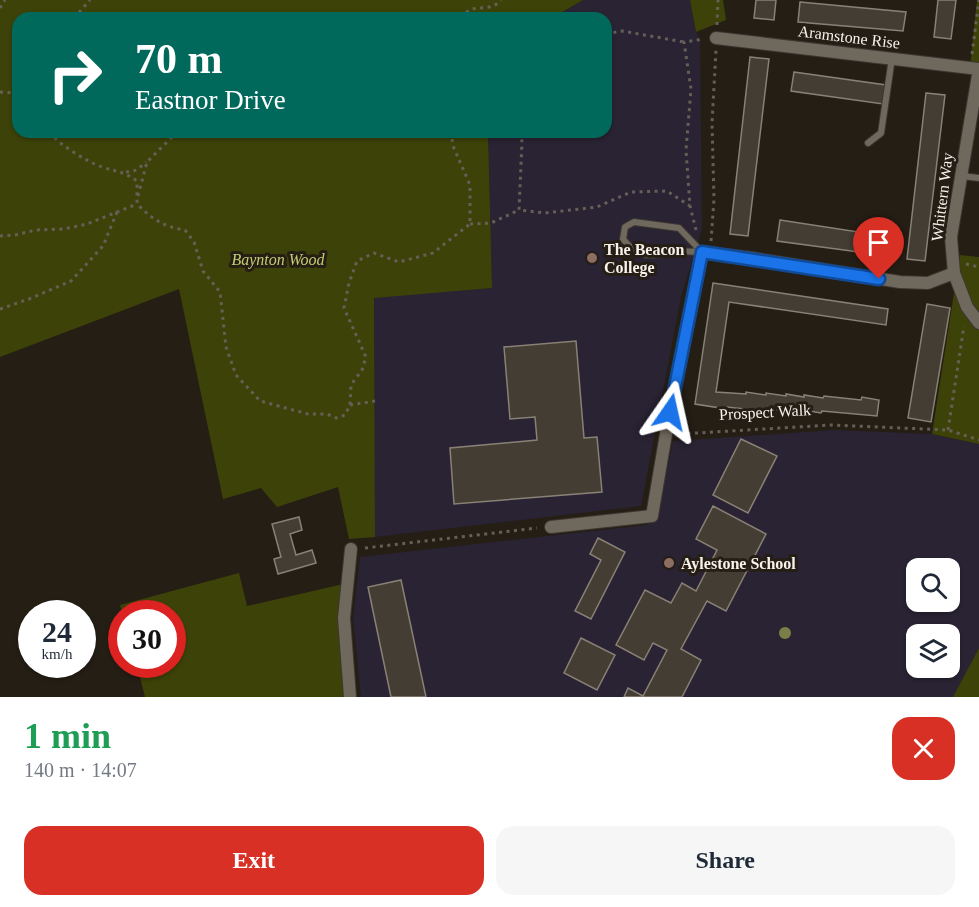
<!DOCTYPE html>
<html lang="en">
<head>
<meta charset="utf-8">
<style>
	body { margin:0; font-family:"Times New Roman",serif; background:#f6f6f7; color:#1f2937; height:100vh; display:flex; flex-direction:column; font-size:22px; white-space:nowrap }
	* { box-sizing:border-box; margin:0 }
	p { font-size:20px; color:#747a83 }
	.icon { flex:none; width:33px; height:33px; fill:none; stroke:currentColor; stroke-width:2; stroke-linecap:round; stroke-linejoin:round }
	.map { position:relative; height:697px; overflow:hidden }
	.drawer { display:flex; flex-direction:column; background:#fff; flex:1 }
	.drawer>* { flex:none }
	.hud { position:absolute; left:12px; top:12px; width:600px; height:126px; border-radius:18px; box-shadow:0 2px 4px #0004; background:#00695c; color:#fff; overflow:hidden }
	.controls { position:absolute; left:906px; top:558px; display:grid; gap:12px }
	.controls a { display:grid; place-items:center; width:54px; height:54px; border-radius:12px; background:#fff; box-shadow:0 2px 4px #0004; font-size:30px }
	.speed { position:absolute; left:18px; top:600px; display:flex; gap:12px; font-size:30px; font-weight:700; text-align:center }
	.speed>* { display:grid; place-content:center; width:78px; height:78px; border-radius:50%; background:#fff; box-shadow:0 2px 4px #0004; line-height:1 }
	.speed small { font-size:15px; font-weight:400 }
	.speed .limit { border:9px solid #d22; background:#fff; color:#111 }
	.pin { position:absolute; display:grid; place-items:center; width:51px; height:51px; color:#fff; margin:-62px -26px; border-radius:50% 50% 50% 0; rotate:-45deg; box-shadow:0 0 6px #0007 }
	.pin .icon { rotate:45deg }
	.me { position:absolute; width:66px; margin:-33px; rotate:11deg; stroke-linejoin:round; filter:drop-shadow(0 0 4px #0008) }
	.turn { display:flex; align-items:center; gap:21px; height:126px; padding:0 24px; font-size:27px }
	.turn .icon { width:78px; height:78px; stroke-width:2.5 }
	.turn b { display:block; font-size:42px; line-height:51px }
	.round { display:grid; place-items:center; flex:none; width:63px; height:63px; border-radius:18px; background:#f6f6f7 }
	.headline { display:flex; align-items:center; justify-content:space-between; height:102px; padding:0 24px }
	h1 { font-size:36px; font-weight:700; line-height:45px; color:#1e9e55 }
	.primary-button { display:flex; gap:12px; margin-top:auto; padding:12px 24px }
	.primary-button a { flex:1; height:69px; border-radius:18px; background:#d93025; color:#fff; font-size:24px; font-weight:700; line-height:69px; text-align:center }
	.primary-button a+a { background:#f6f6f7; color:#1f2937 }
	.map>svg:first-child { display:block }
</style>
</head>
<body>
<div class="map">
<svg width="979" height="697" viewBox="0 0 979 697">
	<rect width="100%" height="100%" fill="#251e15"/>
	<g fill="#292333" fill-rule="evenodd">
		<path d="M583 0H690L696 32 700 39 702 229 681 297 641 506 375 537 374 297 492 288 488 132H606V18H552Z"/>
		<path d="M833 430 931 434 979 444V648L953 697H361L353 618 360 557 647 525 657 519 673 441ZM916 568H950V602H916ZM916 634H950V668H916Z"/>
	</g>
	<g fill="#3d4308">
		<path d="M0 0H583L552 18H18V132H488L492 288 374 298 375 537 349 539 338 487 277 507 261 488 223 499 179 289 0 357Z"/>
		<path d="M690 0H723L726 20 696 32Z"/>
		<path d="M977 0H979V69L970 68Z"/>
		<path d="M960 255 979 257V444L932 434Z"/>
		<path d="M239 573 247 606 348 583 350 697H145L137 665 172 664V614L122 613 120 605Z"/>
		<path d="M979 648V697H953Z"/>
	</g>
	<g fill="#443d33" stroke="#898176" stroke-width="1.5">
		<path d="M756 0H776L774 20 754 18Z"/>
		<path d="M938 0H956L951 39 934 37Z"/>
		<path d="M800 2 906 12 903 31 798 22Z"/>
		<path d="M750 57 769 59 748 236 730 234Z"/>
		<path d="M794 72 886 85 883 104 791 91Z"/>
		<path d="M926 93 945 95 925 261 907 259Z"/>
		<path d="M780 220 885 236 881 255 777 241Z"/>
		<path d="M713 283 888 309 886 325 729 302 716 392 746 394V392L766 395V393L786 396V394L804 397V395L823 398 824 396 861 400 862 397 879 400 877 416 822 411 821 413 802 410 801 413 765 409V411L727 407V409L695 404Z"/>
		<path d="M927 304 950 308 931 422 908 418Z"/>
		<path d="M576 341 584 438 597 437 602 492 454 504 450 448 537 440 535 417 510 419 504 347Z"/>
		<path d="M741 439 777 456 748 513 713 495Z"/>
		<path d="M713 506 766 534 726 611 707 601 681 649 701 660 682 697H624L628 688 643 696 667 650 653 643 644 660 616 645 645 590 671 603 682 583 696 591 717 550 696 539Z"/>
		<path d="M299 517 302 530 290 534 296 555 312 550 316 563 278 574 274 559 281 557 272 524Z"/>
		<path d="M598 538 625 552 591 619 575 611 601 560 590 554Z"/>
		<path d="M401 580 426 697H391L368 587Z"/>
		<path d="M581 638 615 655 597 690 564 673Z"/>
	</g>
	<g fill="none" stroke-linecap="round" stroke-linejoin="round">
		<g stroke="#3d3731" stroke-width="8">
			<g id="service">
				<path d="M868 143 881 133 892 58"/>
				<path d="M962 176 979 178"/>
				<path d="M634 222 679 228 702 252C695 252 686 251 678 252 654 255 640 261 623 239L625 227Z"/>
			</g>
		</g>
		<g stroke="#3d3731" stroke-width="14">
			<g id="minor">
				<path d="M716 38 979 69"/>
				<path d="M979 69 951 237 954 273 967 307 979 323"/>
				<path d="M551 527 652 516 666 434 702 252 751 258 900 282 928 283 954 273"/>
				<path d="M350 697 344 618 351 549"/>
			</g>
		</g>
		<g stroke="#665f57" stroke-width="3" stroke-dasharray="3 4.5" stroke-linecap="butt">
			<path d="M0 8 5 0"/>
			<path d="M74 18 90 0"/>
			<path d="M461 18C474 0 488 15 501 0"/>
			<path d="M717 25 718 0"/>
			<path d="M606 34 622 31 684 42"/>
			<path d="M972 54 979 0"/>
			<path d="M0 92 18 93"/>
			<path d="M50 132C57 144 88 162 102 167 117 172 123 171 137 181V204C152 219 164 227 185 230L194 242 203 271 220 292 226 347 236 375 260 401 308 414H327L336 418 345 415 350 405 351 385 362 370 366 357 344 308 349 283 357 261 374 253 399 262 433 253 470 224V185L453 146 451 132"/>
			<path d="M520 132 522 142 519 210 545 213 597 207 631 192 667 191 690 206"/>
			<path d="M126 172 137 170 146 162"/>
			<path d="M138 196 147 162 177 132"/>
			<path d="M470 224 491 223 519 210"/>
			<path d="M696 230 690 206 686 150 691 89 684 42 704 39"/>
			<path d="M0 236 15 235 36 230 64 229 87 224 137 204"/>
			<path d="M711 241 714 199 712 123 716 50"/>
			<path d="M966 264 979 267"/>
			<path d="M0 309 29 299 71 281 103 246 117 212"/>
			<path d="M350 405 375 401"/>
			<path d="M948 430 964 326"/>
			<path d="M680 434 831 425 948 430 979 440"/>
			<path d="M365 548 537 528"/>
		</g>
		<use href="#service" stroke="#6f685d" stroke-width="6"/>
		<use href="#minor" stroke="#6f685d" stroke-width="12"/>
	</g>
	<circle fill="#7b7f47" cx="785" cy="633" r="6"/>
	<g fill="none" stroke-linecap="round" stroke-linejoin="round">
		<g stroke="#114b97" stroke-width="15">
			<path id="route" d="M670 412 702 252 879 279"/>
		</g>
		<use href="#route" stroke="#1a73e8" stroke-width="10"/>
	</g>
	<g fill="#8d6e63" stroke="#251e15" stroke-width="2">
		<circle cx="592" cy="258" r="6"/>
		<circle cx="669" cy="563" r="6"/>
	</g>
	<g text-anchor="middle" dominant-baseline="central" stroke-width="6" stroke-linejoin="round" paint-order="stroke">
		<g font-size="16" fill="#f7f2ec" stroke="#251e15">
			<text transform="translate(849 37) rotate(7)">Aramstone Rise</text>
			<text transform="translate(942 197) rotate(-83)">Whittern Way</text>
			<text transform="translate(765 412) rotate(-3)">Prospect Walk</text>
		</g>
		<g font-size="16" font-weight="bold" fill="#f7f2ec" stroke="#251e15" text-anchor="start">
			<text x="604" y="249">The Beacon<tspan x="604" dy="18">College</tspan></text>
			<text x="681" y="563">Aylestone School</text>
		</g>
		<g font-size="16" font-style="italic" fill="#c2cf70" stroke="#251e15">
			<text x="278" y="259">Baynton Wood</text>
		</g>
	</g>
</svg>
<div class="controls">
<a><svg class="icon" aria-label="search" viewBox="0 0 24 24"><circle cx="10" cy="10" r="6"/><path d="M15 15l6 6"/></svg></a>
<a><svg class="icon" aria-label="layers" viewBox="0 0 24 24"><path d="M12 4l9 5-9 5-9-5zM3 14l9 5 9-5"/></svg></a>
</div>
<div class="speed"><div>24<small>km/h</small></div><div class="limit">30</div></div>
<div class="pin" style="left:879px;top:279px;background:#d93025"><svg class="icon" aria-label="arrive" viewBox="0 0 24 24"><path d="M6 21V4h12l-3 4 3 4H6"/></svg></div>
<svg class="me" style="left:670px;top:412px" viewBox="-20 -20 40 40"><path d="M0-17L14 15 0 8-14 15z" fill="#1a73e8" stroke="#fff" stroke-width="4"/></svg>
<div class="hud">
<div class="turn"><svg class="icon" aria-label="right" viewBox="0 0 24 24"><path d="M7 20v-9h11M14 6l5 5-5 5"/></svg><div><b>70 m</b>Eastnor Drive</div></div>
</div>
</div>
<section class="drawer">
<div class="headline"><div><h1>1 min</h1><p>140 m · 14:07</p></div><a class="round" style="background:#d93025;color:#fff"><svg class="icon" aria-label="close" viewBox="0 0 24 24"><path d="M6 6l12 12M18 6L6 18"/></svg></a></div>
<div class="primary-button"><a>Exit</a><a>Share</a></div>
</section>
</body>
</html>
